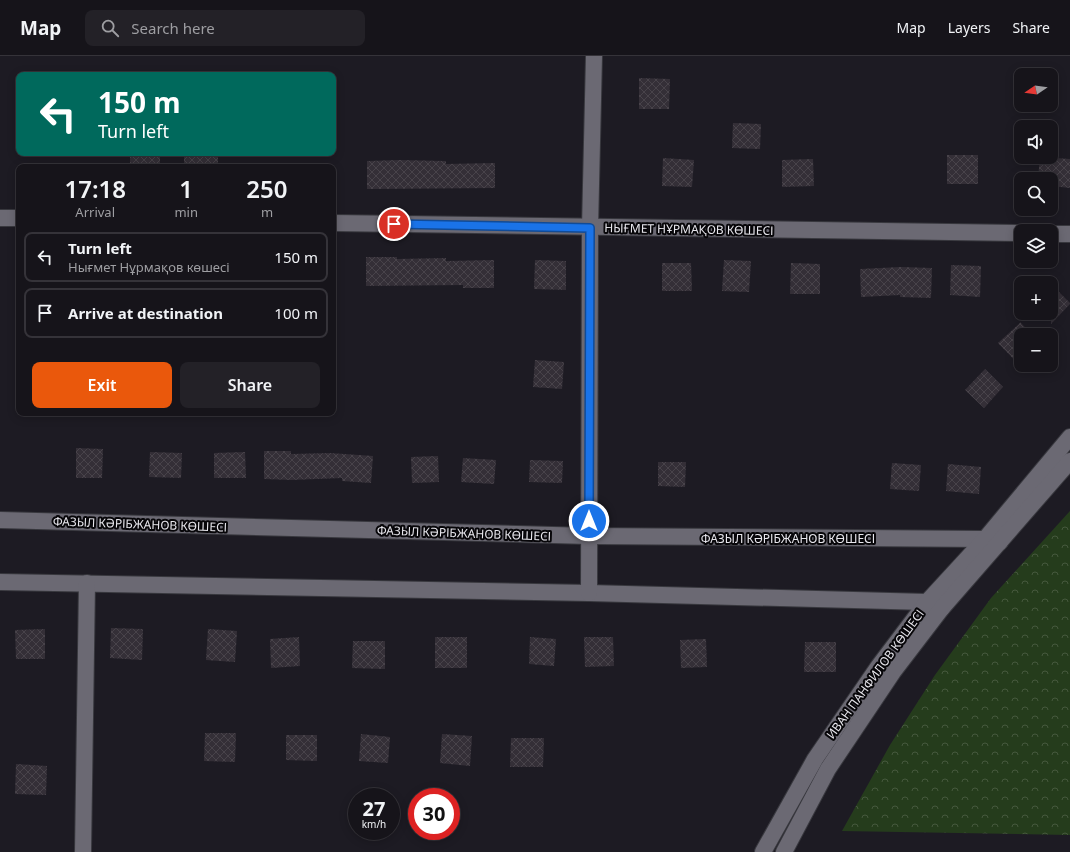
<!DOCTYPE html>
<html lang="en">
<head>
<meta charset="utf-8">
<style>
	body { margin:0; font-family:"Noto Sans",sans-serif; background:#232127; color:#f1f3f6; height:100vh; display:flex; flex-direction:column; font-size:15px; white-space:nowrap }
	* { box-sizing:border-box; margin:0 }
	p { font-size:13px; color:#9e9ea2 }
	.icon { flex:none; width:22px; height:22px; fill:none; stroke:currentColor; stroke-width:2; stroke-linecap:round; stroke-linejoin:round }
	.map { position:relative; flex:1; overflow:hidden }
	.sheet { position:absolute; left:16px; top:108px; width:320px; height:252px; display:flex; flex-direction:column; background:#16141a; border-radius:8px; box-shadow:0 2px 10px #0003,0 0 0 1px #353339 }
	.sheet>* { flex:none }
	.banner { position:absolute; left:16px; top:16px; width:320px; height:84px; border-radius:8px; box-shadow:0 2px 10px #0003,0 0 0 1px #353339; background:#00695c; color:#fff; overflow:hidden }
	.needle { width:26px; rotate:257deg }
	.buttons { position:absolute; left:1014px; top:12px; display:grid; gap:8px }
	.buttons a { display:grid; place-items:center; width:44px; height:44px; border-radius:8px; background:#16141a; box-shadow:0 2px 10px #0003,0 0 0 1px #353339; font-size:20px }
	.speed { position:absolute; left:348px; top:732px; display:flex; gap:8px; font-size:20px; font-weight:700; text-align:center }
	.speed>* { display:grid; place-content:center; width:52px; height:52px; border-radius:50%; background:#16141a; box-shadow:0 2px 10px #0003,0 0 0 1px #353339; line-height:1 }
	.speed small { font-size:10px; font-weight:400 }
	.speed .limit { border:6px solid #d22; background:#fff; color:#111 }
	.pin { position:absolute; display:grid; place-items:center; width:34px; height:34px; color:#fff; margin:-17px; border:2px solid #fff; border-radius:50%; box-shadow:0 1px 4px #0007 }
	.me { position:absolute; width:44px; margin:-22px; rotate:0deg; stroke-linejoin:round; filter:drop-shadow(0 0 3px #0008) }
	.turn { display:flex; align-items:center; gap:14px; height:84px; padding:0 16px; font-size:18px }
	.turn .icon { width:52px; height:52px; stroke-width:2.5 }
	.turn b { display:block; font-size:28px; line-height:34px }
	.eta { display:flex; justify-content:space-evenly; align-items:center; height:68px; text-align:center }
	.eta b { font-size:24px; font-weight:600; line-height:28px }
	.action { display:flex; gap:8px; margin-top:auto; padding:8px 16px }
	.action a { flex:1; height:46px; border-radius:8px; background:#ea580c; color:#fff; font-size:16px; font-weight:600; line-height:46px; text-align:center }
	.action a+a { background:#232127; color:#f1f3f6 }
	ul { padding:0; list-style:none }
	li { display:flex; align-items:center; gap:12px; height:50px; margin:0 8px 6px; padding:0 8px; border:2px solid #353339; border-radius:8px }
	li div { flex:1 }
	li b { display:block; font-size:15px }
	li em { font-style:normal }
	header { display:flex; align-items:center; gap:24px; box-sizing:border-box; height:56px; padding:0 20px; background:#16141a; border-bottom:1px solid #353339 }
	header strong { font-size:19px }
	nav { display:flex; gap:22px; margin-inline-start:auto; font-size:14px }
	.search { width:280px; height:36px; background:#232127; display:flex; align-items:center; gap:10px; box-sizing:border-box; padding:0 14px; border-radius:8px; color:#9e9ea2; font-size:15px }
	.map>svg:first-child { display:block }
</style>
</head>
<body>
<header>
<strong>Map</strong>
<div class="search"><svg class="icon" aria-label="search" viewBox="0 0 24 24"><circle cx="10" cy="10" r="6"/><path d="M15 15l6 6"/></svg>Search here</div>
<nav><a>Map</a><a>Layers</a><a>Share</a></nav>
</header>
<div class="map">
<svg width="1070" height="796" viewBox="0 0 1070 796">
	<defs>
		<pattern id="park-crowns" width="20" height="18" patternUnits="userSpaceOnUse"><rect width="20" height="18" fill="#253c1c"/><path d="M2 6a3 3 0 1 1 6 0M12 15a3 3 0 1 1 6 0" fill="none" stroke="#45583d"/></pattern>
		<pattern id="building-cross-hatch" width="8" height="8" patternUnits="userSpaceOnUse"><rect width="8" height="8" fill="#342f37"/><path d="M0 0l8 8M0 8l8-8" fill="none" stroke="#48434a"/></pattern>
	</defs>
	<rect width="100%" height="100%" fill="#1d1b23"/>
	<path fill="url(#park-crowns)" d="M1070 455V779L842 775 890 689 935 619 991 542Z"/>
	<g fill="url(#building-cross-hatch)">
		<path d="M639 22 670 23 669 53H639Z"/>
		<path d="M733 67 761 68 760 93 732 92Z"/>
		<rect x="130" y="97" width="30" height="14"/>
		<rect x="184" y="97" width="34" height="14"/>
		<rect x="947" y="99" width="31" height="29"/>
		<path d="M1040 101 1070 103V132L1051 130V123H1038Z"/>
		<path d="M663 102 694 104 692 131 662 130Z"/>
		<path d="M813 103 814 130 782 131V104Z"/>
		<path d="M399 104 446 105V108L495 107V132L367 133V105Z"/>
		<path d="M366 201H397V203L446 202V205L494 204V232H463V229L366 230Z"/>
		<path d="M535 204 566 205V234L534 233Z"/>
		<path d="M724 204 751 205 749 236 722 235Z"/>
		<path d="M662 207H691L692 235H662Z"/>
		<path d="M791 207 820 208V238H790Z"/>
		<path d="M951 209 981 210 980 241 950 239Z"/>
		<path d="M901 211 932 212 931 242 900 241V239L861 241 860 213Z"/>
		<path d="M1051 228 1070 247V248L1051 268Z"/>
		<path d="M1021 266V267L1032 279H1021V311L998 287Z"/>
		<path d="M535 304 564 306 562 333 533 331Z"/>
		<path d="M985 313 1003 331 984 352 965 334Z"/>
		<path d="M76 392 103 393 102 422H76Z"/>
		<path d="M264 395H291V398L330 397 373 400 371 427 342 425V422L291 424 264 423Z"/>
		<path d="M150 396 182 397 181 422 149 421Z"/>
		<path d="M245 396 246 422H214V397Z"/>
		<path d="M438 400 439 426 412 427 411 401Z"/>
		<path d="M463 402 496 404 494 428 461 426Z"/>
		<path d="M530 404 563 405 562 427 529 426Z"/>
		<path d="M658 406H686L685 431 658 430Z"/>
		<path d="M892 407 921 409 919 435 890 433Z"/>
		<path d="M948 408 981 411 979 438 946 435Z"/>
		<path d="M111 572 143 573 142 604 110 602Z"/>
		<path d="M45 573V603H16L15 574Z"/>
		<path d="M208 573 237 575 235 606 206 604Z"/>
		<path d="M299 581 300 610 271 612 270 583Z"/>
		<rect x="435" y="581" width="32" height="31"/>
		<path d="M530 581 556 583 554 610 529 608Z"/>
		<path d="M584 581H613L614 610 585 611Z"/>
		<path d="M706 583 707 611 681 612 680 584Z"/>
		<path d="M353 585H385V613L352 612Z"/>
		<path d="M805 586H836V616H804Z"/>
		<path d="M205 677H236L235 706 204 705Z"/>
		<path d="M361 678 390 681 388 707 359 705Z"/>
		<path d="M442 678 472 680 470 710 440 707Z"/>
		<path d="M286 679H317V705L286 704Z"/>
		<path d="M511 682H544L543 711H510Z"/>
		<path d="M16 708 47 710 46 739 15 738Z"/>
	</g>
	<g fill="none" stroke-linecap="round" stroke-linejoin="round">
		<g stroke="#38383e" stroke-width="18">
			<g id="minor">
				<path d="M0 162H19"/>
				<path d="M333 167 1021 177"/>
				<path d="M1051 178H1070"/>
				<path d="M0 464 589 480 985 483 1000 486"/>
				<path d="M0 526 589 537 927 546 942 552"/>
				<path d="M589 537 590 172 594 0"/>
				<path d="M83 796 87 527"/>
				<path d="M763 796 815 703 878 611 927 546 985 483 1070 381"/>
				<path d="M784 796 828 713 893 616 942 552 1070 405"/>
			</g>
		</g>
		<use href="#minor" stroke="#6b6973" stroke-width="16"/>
	</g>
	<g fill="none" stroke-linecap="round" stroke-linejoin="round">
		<g stroke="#114b97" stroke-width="10">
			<path id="route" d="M394 168 590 172 589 465"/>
		</g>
		<use href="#route" stroke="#1a73e8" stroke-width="7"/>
	</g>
	<g text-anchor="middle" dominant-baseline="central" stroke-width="4" stroke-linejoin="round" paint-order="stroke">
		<g font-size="12" fill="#e8e7ed" stroke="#070609">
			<text transform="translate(689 173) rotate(1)">НЫҒМЕТ НҰРМАҚОВ КӨШЕСІ</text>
			<text transform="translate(140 468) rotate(2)">ФАЗЫЛ КӘРІБЖАНОВ КӨШЕСІ</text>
			<text transform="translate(464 477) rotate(2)">ФАЗЫЛ КӘРІБЖАНОВ КӨШЕСІ</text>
			<text x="788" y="482">ФАЗЫЛ КӘРІБЖАНОВ КӨШЕСІ</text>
			<text transform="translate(875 618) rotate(-54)">ИВАН ПАНФИЛОВ КӨШЕСІ</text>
		</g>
	</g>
</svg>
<div class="buttons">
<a><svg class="needle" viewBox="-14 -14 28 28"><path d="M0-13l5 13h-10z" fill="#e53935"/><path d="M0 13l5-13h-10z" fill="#9e9ea2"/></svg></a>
<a><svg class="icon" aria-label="sound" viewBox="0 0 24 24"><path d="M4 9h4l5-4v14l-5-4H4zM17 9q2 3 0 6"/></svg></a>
<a><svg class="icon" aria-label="search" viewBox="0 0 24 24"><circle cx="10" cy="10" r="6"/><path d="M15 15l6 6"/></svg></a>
<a><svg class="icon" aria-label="layers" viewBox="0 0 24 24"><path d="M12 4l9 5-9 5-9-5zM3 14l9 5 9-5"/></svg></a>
<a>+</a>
<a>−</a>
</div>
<div class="speed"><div>27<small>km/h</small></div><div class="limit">30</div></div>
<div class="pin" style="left:394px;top:168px;background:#d93025"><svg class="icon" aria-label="arrive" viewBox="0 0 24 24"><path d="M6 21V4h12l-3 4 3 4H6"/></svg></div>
<svg class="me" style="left:589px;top:465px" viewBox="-20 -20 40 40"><circle r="17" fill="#1a73e8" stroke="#fff" stroke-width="3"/><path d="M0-11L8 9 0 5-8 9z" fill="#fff"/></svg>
<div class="banner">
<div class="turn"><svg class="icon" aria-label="left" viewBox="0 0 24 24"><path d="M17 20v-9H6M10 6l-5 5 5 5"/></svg><div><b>150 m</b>Turn left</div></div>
</div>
<section class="sheet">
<div class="eta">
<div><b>17:18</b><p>Arrival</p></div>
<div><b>1</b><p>min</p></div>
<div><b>250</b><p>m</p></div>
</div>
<ul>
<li><svg class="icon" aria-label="left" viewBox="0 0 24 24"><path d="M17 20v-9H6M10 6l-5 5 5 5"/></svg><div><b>Turn left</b><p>Нығмет Нұрмақов көшесі</p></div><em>150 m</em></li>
<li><svg class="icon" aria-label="arrive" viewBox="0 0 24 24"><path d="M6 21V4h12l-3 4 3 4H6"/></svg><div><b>Arrive at destination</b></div><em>100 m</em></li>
</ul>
<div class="action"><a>Exit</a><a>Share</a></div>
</section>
</div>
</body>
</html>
